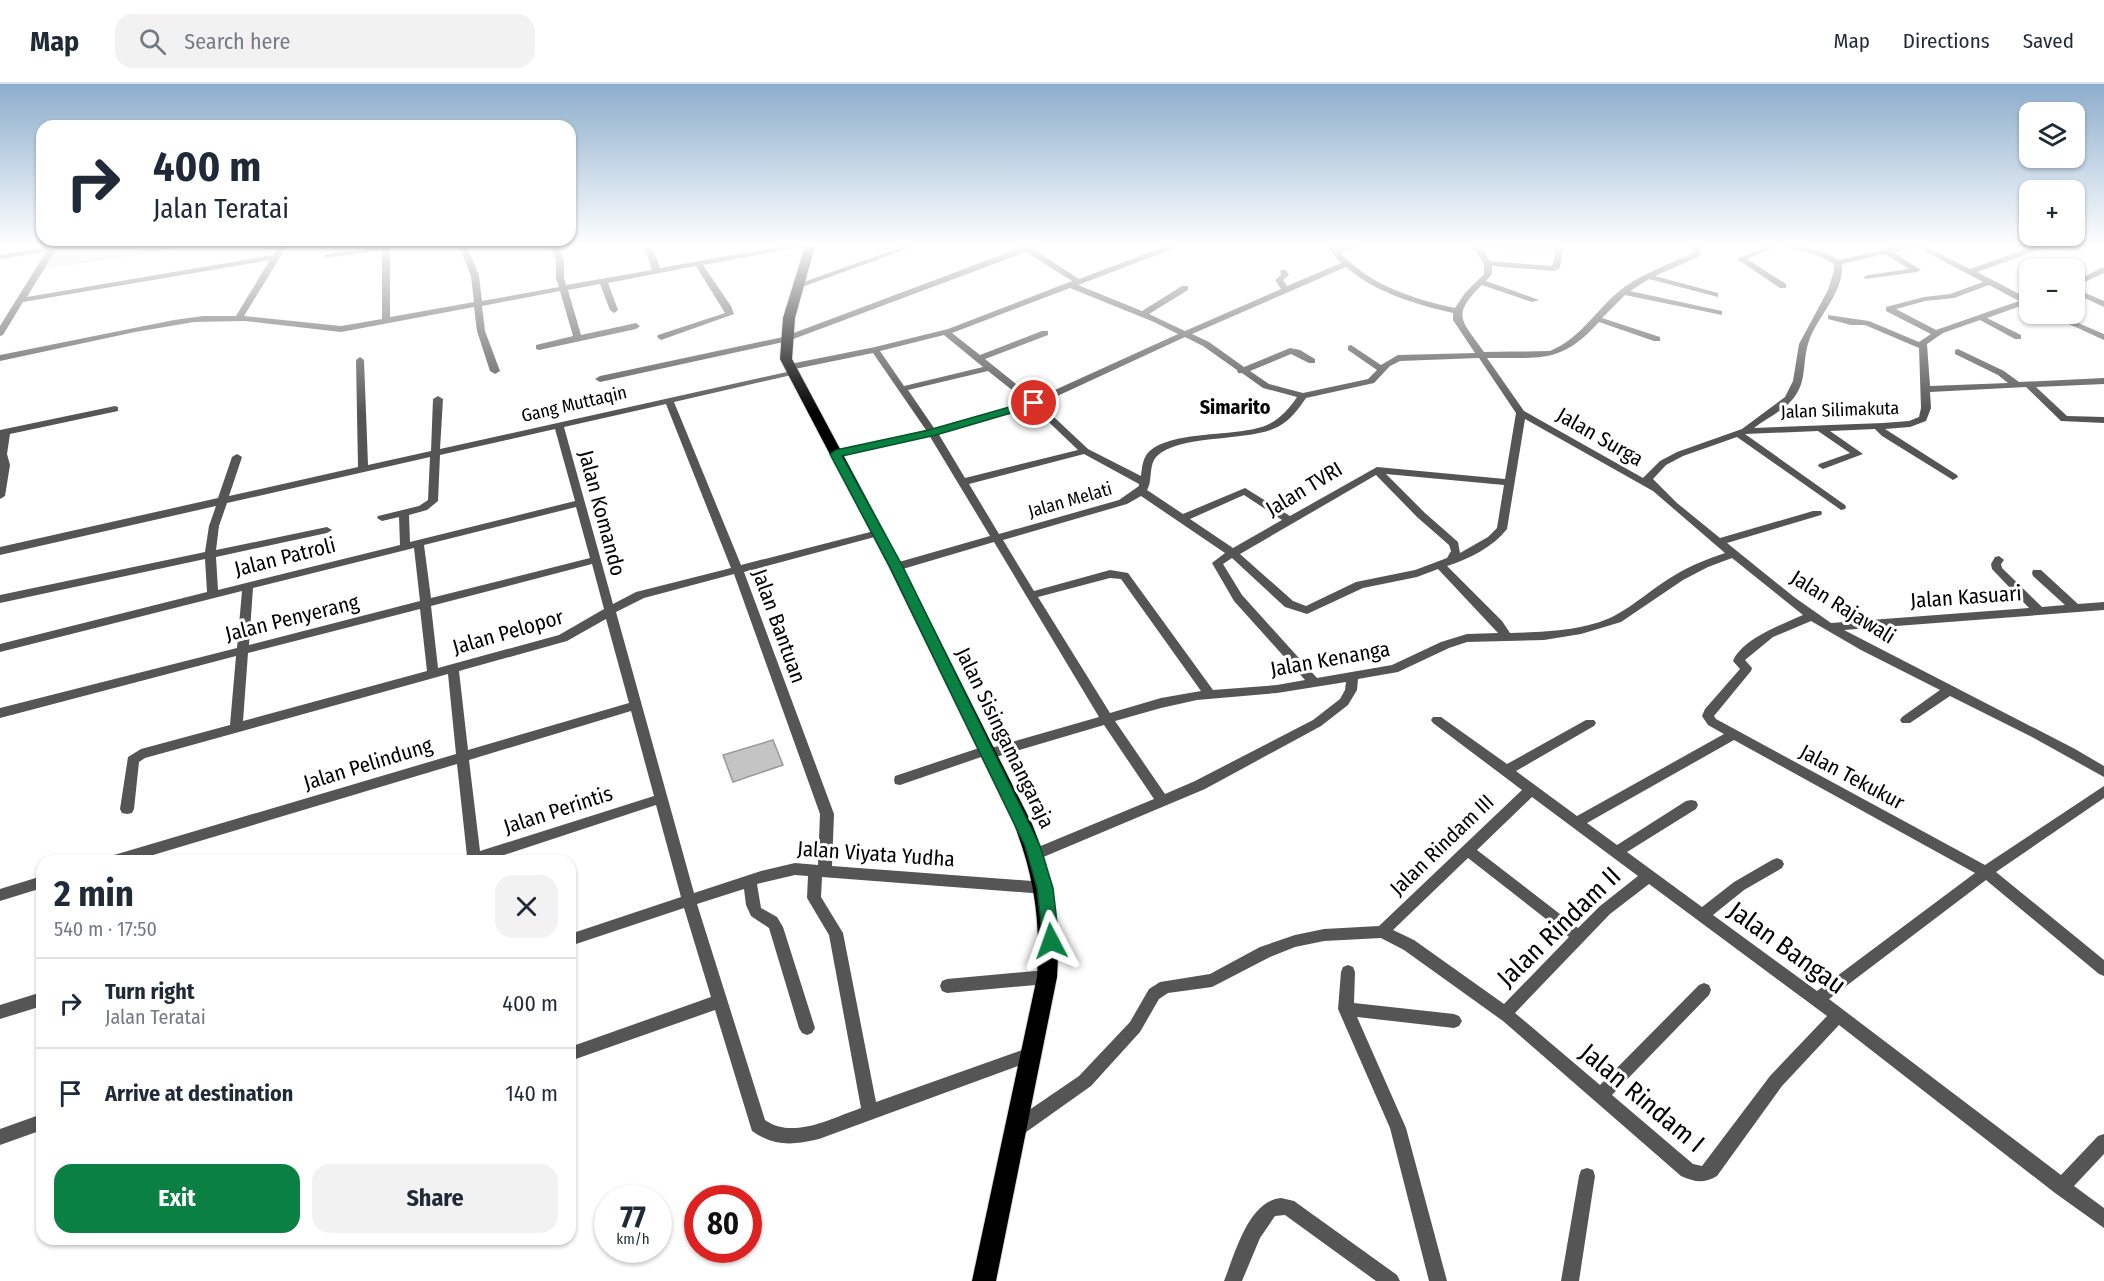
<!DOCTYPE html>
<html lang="en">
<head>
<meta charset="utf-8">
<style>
	body { margin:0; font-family:"Fira Sans Condensed",sans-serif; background:#f2f2f3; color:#1f2937; height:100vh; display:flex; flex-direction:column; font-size:22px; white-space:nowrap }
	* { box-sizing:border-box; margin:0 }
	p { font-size:20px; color:#747a83 }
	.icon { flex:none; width:33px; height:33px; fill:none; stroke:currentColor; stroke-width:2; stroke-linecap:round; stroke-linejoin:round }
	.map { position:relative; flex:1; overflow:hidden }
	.side { position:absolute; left:36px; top:771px; width:540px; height:390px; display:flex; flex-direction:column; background:#fff; border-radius:18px; box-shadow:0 2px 4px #0004 }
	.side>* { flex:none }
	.hud { position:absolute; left:36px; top:36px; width:540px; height:126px; border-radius:18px; box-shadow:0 2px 4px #0004; background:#fff; color:#1f2937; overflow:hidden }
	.buttons { position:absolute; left:2019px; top:18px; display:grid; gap:12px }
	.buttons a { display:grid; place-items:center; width:66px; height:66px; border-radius:12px; background:#fff; box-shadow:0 2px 4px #0004; font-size:30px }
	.speed { position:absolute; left:594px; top:1101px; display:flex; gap:12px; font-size:30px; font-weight:700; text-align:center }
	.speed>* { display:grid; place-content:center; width:78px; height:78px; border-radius:50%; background:#fff; box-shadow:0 2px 4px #0004; line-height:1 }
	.speed small { font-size:15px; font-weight:400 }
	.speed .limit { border:9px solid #d22; background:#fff; color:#111 }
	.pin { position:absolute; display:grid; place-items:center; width:51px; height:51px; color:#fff; margin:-26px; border:3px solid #fff; border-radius:50%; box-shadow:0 2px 6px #0007 }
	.me { position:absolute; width:66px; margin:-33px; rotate:356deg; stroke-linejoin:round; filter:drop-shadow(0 0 4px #0008) }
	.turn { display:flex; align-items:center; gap:21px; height:126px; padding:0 18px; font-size:27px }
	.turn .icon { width:78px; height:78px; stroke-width:2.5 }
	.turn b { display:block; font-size:42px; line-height:51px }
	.round { display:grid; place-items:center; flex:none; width:63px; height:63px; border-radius:18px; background:#f2f2f3 }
	.overview { display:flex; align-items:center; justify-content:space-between; height:102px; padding:0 18px }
	h1 { font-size:36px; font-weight:700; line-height:45px }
	.button { display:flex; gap:12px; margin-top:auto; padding:12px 18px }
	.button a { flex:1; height:69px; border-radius:18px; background:#0b8043; color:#fff; font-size:24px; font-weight:700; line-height:69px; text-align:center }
	.button a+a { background:#f2f2f3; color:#1f2937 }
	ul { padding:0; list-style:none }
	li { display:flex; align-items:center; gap:18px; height:90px; padding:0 18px; border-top:2px solid #e0e1e3 }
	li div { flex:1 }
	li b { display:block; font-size:22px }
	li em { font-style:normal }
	header { display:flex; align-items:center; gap:36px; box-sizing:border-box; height:84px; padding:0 30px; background:#fff; border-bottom:2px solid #e0e1e3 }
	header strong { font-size:28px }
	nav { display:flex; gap:33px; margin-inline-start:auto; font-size:21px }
	.search { width:420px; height:54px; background:#f2f2f3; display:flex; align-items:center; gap:15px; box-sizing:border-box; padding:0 21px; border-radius:18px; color:#747a83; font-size:22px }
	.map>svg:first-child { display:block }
</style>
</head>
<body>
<header>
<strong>Map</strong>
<div class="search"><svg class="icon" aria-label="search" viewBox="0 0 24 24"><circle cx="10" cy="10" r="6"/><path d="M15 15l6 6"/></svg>Search here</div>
<nav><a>Map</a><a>Directions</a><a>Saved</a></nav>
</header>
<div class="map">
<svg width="2104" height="1197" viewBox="0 0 2104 1197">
	<rect width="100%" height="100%" fill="#fff"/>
	<path fill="#dcdcdc" d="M57 162H192L40 186Z"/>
	<path fill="#c4c4c4" stroke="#999" stroke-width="1.5" d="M773 656 783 681 733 698 723 671Z"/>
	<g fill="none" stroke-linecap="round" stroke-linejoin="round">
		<g stroke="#dbdbdb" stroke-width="2">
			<path id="trunk" d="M805 162H815L795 234 792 275 903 483 1032 740C1053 791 1061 838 1057 893L996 1197H972L1037 893C1041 838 1034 791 1014 740L889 483 780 275 783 234Z"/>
		</g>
		<g fill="#555" fill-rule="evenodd">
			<path d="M279 162H287L244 232 341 242 382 235V166L325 174 324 172 328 170 390 162V233L474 218 471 192 459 162H467L479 192 482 217 559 203 556 194V176L550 162H558L564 176V194L566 201 652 186 645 165 649 163 653 165 660 184 783 162H798L794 164 703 181 731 222 734 230 661 256 657 253 658 251 725 229 696 182 608 199 618 226 614 229 610 226 600 200 568 206 581 251 636 239 640 242 636 245 539 266 536 265V261L573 252 560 207 482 222 485 247 500 287 495 290 490 287 477 247 474 223 341 248 245 237 194 238 135 248 0 277V271L174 236 203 232H236L270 176 23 218 3 251 0 252V242L46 168 0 175V171L44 163 55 167 27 213 273 171Z"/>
			<path d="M905 162H915L802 203 795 201Z"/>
			<path d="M1018 162H1038L1033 165 1079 195 1166 162H1176L1175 164 1078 201 1142 227 1182 202H1188V206L1149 230 1185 247 1281 205 1275 196 1281 191 1280 186H1286L1289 191 1283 196 1287 202 1341 179 1326 162H1334L1336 164 1356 162 1355 164 1340 168C1369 201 1413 215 1455 224L1465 209 1484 190V180L1472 162H1480L1490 177 1552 182 1556 168 1550 165 1485 164 1481 162H1554L1563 165 1560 184 1554 187 1492 182V190L1486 197 1539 216 1532 218 1482 201C1450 232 1462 236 1484 268L1550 267C1579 255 1594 229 1617 209 1638 191 1666 181 1692 170L1693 166 1691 162H1699L1701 166 1698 173 1655 192 1718 209V213L1649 195 1630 207 1722 227V231L1625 211 1602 234 1660 253V257H1654L1599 238C1560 281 1540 273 1487 274L1524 327 1643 394 1660 377 1677 368 1742 345 1785 313 1793 297 1799 260 1828 206 1834 187V180L1819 172 1788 164 1787 162C1806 162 1823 167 1839 176L1898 162H1910L1909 164 1893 168 1921 186 1917 188 1865 195 1864 193 1868 191 1909 185 1885 170 1842 180C1844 210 1816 233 1808 260 1803 276 1806 295 1797 309 1788 325 1768 333 1754 344L1883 339 1909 337 1919 333 1921 324 1919 264 1865 241H1851L1828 235V231L1869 237 1919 258 1931 250 1886 227V223L1924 213 1950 210 1983 198 1915 162H1924L1970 185 2035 162H2045L2044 164 1977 188 2027 214H2030V221L2026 220 1987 234 2021 251V255H2015L1980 236 1943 249 1927 260 1930 302 2008 299 1998 291 1955 270V266L1958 265 2004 287 2019 298 2104 294V300L2036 303 2067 332 2104 333V339L2061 337 2026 303 1930 308 1931 324 1926 337 1910 343 1885 345 1957 391 1958 393 1953 396 1882 352 1875 345 1830 347 1863 370 1823 385 1818 382 1819 380 1850 369 1818 347 1745 350 1845 421 1846 423 1845 425 1841 426 1737 353 1683 372 1666 381 1653 395 1677 419 1720 454 1813 427H1821L1822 429 1821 431 1727 459 1794 513 1831 539 2029 524 1992 485 1991 480 1995 473 1999 472 2004 476 2001 480 2002 484 2042 523 2065 521 2033 492 2032 489 2033 486H2041L2078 520 2104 518V526L1844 546 2075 665 2104 682V693L2032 653 1950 612 1910 639H1902L1900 636 1902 633 1940 606 1861 566 1811 537 1773 553 1745 576 1752 584 1751 587 1714 632 1716 635 1985 781 2104 702V714L1996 788 2104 876V892L2099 890 1986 796 1829 915 2061 1091 2098 1052 2104 1050V1070L2074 1102 2104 1124V1144L2055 1109 1839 941 1782 1002 1717 1092C1703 1100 1695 1098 1681 1092L1503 937 1404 866 1381 854 1324 857 1295 863 1270 873 1212 903 1168 909 1159 915 1140 948 1091 1002 1022 1051 1016 1053 1010 1051 1008 1045 1010 1039 1079 992 1130 938 1149 905 1160 898 1210 890 1260 863 1295 851 1324 845 1379 842 1522 706 1433 639 1431 636 1433 633H1441L1507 680 1586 636H1594L1596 639 1594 642 1516 687 1577 732 1724 650 1708 641 1702 632 1705 625 1740 585 1733 577C1742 555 1783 540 1803 531L1732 474 1708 483 1683 496 1621 538 1581 550 1544 556 1467 558 1449 564 1398 588 1358 595 1357 606 1348 621 1321 642 1205 705 1041 774 1036 776 1031 774 1029 770 1031 766 1154 715 1104 641 989 675 984 672 900 701 895 700 894 696 895 692 982 663 986 661 991 664 1099 633 994 458 896 487 891 483 892 480 990 452 929 351 836 373 831 370 836 367 926 346 873 269 790 286 786 283 790 280 875 263 948 245 1072 197 1026 168 788 257 600 298 595 295 600 292 783 253 1020 164ZM1346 183C1376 209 1415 220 1453 229V236L1475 269 1398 271 1381 281 1351 261 1348 262V266L1377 286 1368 295 1303 309 1269 300 1250 287 1291 270 1309 279H1315V275L1300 266 1290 264 1244 283 1209 258 1192 250ZM1989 201 2019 217 1936 246 1896 225 1925 217 1954 214ZM1070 204 1154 238 1178 250 1035 315 985 275 1048 251V247H1042L980 271 952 249ZM944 251 983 283 904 302 880 267ZM1185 253 1203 262 1237 286 1238 289H1242L1263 304 1297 313C1290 324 1279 336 1267 341 1237 354 1168 345 1147 370 1142 377 1142 385 1141 392L1088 365 1040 320ZM1479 274 1516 329 1505 395 1377 383 1290 432 1245 404 1183 430 1147 406C1153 397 1148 381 1157 372 1178 351 1243 357 1273 345 1287 340 1298 326 1306 314L1374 299 1390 282 1400 277ZM988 287 1027 318 934 344 908 306ZM1032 322 1078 366 965 394 938 349ZM1525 335 1653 407 1725 469C1708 475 1691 481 1675 491 1654 503 1635 521 1614 532 1585 547 1542 548 1510 549L1502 537 1447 482C1469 475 1493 463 1507 445ZM1084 370 1139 400V402L1119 416 999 450 969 400ZM1386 390 1504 401 1497 444 1488 453 1460 469 1458 458 1425 429ZM1376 391 1417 433 1449 461 1451 467 1447 474 1415 486 1356 498 1306 522 1293 517 1240 470ZM1244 411 1282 436 1233 464 1190 435ZM1141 412 1225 469 1212 479 1234 517 1305 596 1277 601 1213 606 1128 489 1110 486 1034 507 1003 456 1127 420ZM1232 474 1285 523 1307 530 1363 504 1417 493 1438 485 1498 549 1467 550 1441 558 1392 581 1317 594 1242 511 1223 480ZM1110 494 1121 495 1201 607 1161 614 1110 629 1038 513ZM1346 598 1345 606 1340 615 1313 636 1195 697 1165 710 1115 637 1161 624 1197 616 1277 609ZM1734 656 1975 789 1817 907 1713 831 1744 806 1782 784 1784 780 1782 776 1777 774 1772 776 1734 798 1702 823 1627 768 1696 725 1698 721 1696 717 1691 716 1686 717 1617 761 1587 739ZM1532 713 1638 792 1600 822 1578 844 1477 766ZM1468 774 1569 853 1504 920 1414 856 1393 846ZM1649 800 1827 932 1770 992 1702 1082 1693 1080 1612 1011 1709 911 1711 906 1709 901 1704 899 1699 901 1600 1001 1515 929 1610 830Z"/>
			<path d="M1767 162H1777L1747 175 1786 200V204H1780L1737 175Z"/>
			<path d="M2101 184H2104V189L2074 203V198Z"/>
			<path d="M2074 204 2104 217V223L2074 209Z"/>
			<path d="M2047 230H2057L2104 250V256Z"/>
			<path d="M360 273 364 276 368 381 431 367 433 315 438 312 443 315 440 365 796 286V290L674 318 741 481 878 446 883 449 882 451 744 488 834 730 832 782 1045 798 1050 800 1052 804 1050 808 1045 810 822 793 821 813 843 849 876 1018 1031 963 1037 965 1039 970 1037 975 819 1055C793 1061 775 1063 752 1047L715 926 570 977V963L711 913 684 824 570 862V850L681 813 656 721 486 777H461L463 773 467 772 457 680 133 777H107L109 773 114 771 456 670 448 590 145 674 139 678 134 725 132 729 127 730 122 729 120 725 128 673 141 665 230 641 236 572 0 634V624L237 564 242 507 0 568V560L207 508 205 475 0 519V511L205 468 209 442 216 422 0 471V463L218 414 232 373 237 370 242 373 229 412 358 383 356 276ZM666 320 731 484 636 508 613 520 564 343ZM555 345 575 417 410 458 409 431 427 426 438 417 440 371ZM430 373 428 416 419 422 378 432 377 434 382 437 399 433 400 461 218 506 216 473 327 449 332 446 327 443 216 466 219 442 227 419ZM576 423 590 474 431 514 424 461ZM414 464 420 517 249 561 253 504ZM592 480 604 525 559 551 438 584 431 522ZM734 490 820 730 818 781 795 779 761 787 694 809 616 528 644 514ZM420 525 427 587 243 637 248 569ZM606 535 629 619 468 666 459 587 567 557ZM631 627 654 712 480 767 469 676ZM795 791 808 792 807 814 829 851 861 1024C832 1034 793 1056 765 1036L697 820 744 805 746 821 751 832 769 844 799 944 802 949 807 951 812 949 815 944 783 843 777 833 761 824 757 800Z"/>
			<path d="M115 322 118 323V327L10 350 7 370 10 381 5 412 0 415V346Z"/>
			<path d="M42 792V804L0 817V805Z"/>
			<path d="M1348 881 1353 883 1355 888 1354 919 1454 930 1459 932 1462 937 1459 942 1454 944 1357 933 1406 1044 1447 1197H1429L1390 1044 1338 925 1341 888 1343 883Z"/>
			<path d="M1047 886 1052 888 1054 893 1052 898 1047 900 947 909 942 907 940 902 942 897 947 895Z"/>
			<path d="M42 908V922L0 935V921Z"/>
			<path d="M42 1030V1046L0 1061V1045Z"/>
			<path d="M1587 1084 1593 1086 1595 1092 1579 1197H1561L1579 1092 1581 1086Z"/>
			<path d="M1281 1114 1294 1117 1397 1191 1400 1197H1376L1285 1131 1275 1132 1260 1154 1242 1197H1224C1235 1170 1248 1117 1281 1114Z"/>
		</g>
		<use href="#trunk" fill="#000" fill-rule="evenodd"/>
	</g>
	<linearGradient id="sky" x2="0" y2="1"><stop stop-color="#8cadcc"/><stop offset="0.49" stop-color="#fff"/><stop offset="1" stop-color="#fff" stop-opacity="0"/></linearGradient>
	<rect width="2104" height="329" fill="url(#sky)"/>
	<path fill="#0b8043" stroke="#07532c" stroke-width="1.5" d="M1034 316 1039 319 1038 321 936 351 842 372 903 483 1040 762 1053 804 1059 857 1057 862 1051 864 1045 862 1043 857 1037 804 1025 762 890 483 830 370 836 366 929 346Z"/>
	<g text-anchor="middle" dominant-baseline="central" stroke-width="6" stroke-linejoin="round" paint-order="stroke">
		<g font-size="18" fill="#000" stroke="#fff">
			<text transform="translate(574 320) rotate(-13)">Gang Muttaqin</text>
			<text transform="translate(1840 326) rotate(-2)">Jalan Silimakuta</text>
			<text transform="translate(1070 416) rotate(-16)">Jalan Melati</text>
		</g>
		<g font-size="20" font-weight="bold" fill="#000" stroke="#fff">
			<text x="1235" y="323">Simarito</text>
		</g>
		<g font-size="21" fill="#000" stroke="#fff">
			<text transform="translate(1600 353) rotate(30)">Jalan Surga</text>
			<text transform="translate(1304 405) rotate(-31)">Jalan TVRI</text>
			<text transform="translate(602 429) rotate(75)">Jalan Komando</text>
			<text transform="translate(285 473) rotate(-14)">Jalan Patroli</text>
			<text transform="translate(1966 513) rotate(-4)">Jalan Kasuari</text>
			<text transform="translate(1843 523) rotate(32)">Jalan Rajawali</text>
			<text transform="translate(292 534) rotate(-14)">Jalan Penyerang</text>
			<text transform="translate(779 542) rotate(70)">Jalan Bantuan</text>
			<text transform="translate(508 548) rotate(-16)">Jalan Pelopor</text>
			<text transform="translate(1330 575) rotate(-10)">Jalan Kenanga</text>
			<text transform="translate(1005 654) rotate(64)">Jalan Sisingamangaraja</text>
			<text transform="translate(368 680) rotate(-17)">Jalan Pelindung</text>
			<text transform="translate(1852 693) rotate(28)">Jalan Tekukur</text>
			<text transform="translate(558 726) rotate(-18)">Jalan Perintis</text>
			<text transform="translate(1442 761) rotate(-44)">Jalan Rindam III</text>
			<text transform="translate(876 770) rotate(4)">Jalan Viyata Yudha</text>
		</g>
		<g font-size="26" fill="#000" stroke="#fff">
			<text transform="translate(1559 843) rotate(-44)">Jalan Rindam II</text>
			<text transform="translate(1787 864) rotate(36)">Jalan Bangau</text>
			<text transform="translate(1642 1014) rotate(40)">Jalan Rindam I</text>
		</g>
	</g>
</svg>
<div class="buttons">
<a><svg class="icon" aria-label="layers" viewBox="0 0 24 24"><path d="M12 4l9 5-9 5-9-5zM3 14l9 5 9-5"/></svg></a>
<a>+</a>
<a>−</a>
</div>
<div class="speed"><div>77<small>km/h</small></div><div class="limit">80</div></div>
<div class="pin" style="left:1034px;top:319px;background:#d93025"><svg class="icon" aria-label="arrive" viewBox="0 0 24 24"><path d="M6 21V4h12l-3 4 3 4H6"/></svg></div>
<svg class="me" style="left:1051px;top:857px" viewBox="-20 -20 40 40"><path d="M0-17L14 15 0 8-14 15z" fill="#0b8043" stroke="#fff" stroke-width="4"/></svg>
<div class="hud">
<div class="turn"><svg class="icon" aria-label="right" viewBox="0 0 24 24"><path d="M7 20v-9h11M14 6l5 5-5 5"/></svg><div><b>400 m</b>Jalan Teratai</div></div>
</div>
<section class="side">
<div class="overview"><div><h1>2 min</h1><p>540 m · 17:50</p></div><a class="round"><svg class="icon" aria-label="close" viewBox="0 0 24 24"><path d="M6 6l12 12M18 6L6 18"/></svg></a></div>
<ul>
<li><svg class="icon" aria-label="right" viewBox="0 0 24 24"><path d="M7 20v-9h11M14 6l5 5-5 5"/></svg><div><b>Turn right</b><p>Jalan Teratai</p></div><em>400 m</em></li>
<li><svg class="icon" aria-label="arrive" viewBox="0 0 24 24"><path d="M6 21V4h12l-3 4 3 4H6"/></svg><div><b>Arrive at destination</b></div><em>140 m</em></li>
</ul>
<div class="button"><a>Exit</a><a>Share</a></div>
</section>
</div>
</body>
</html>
